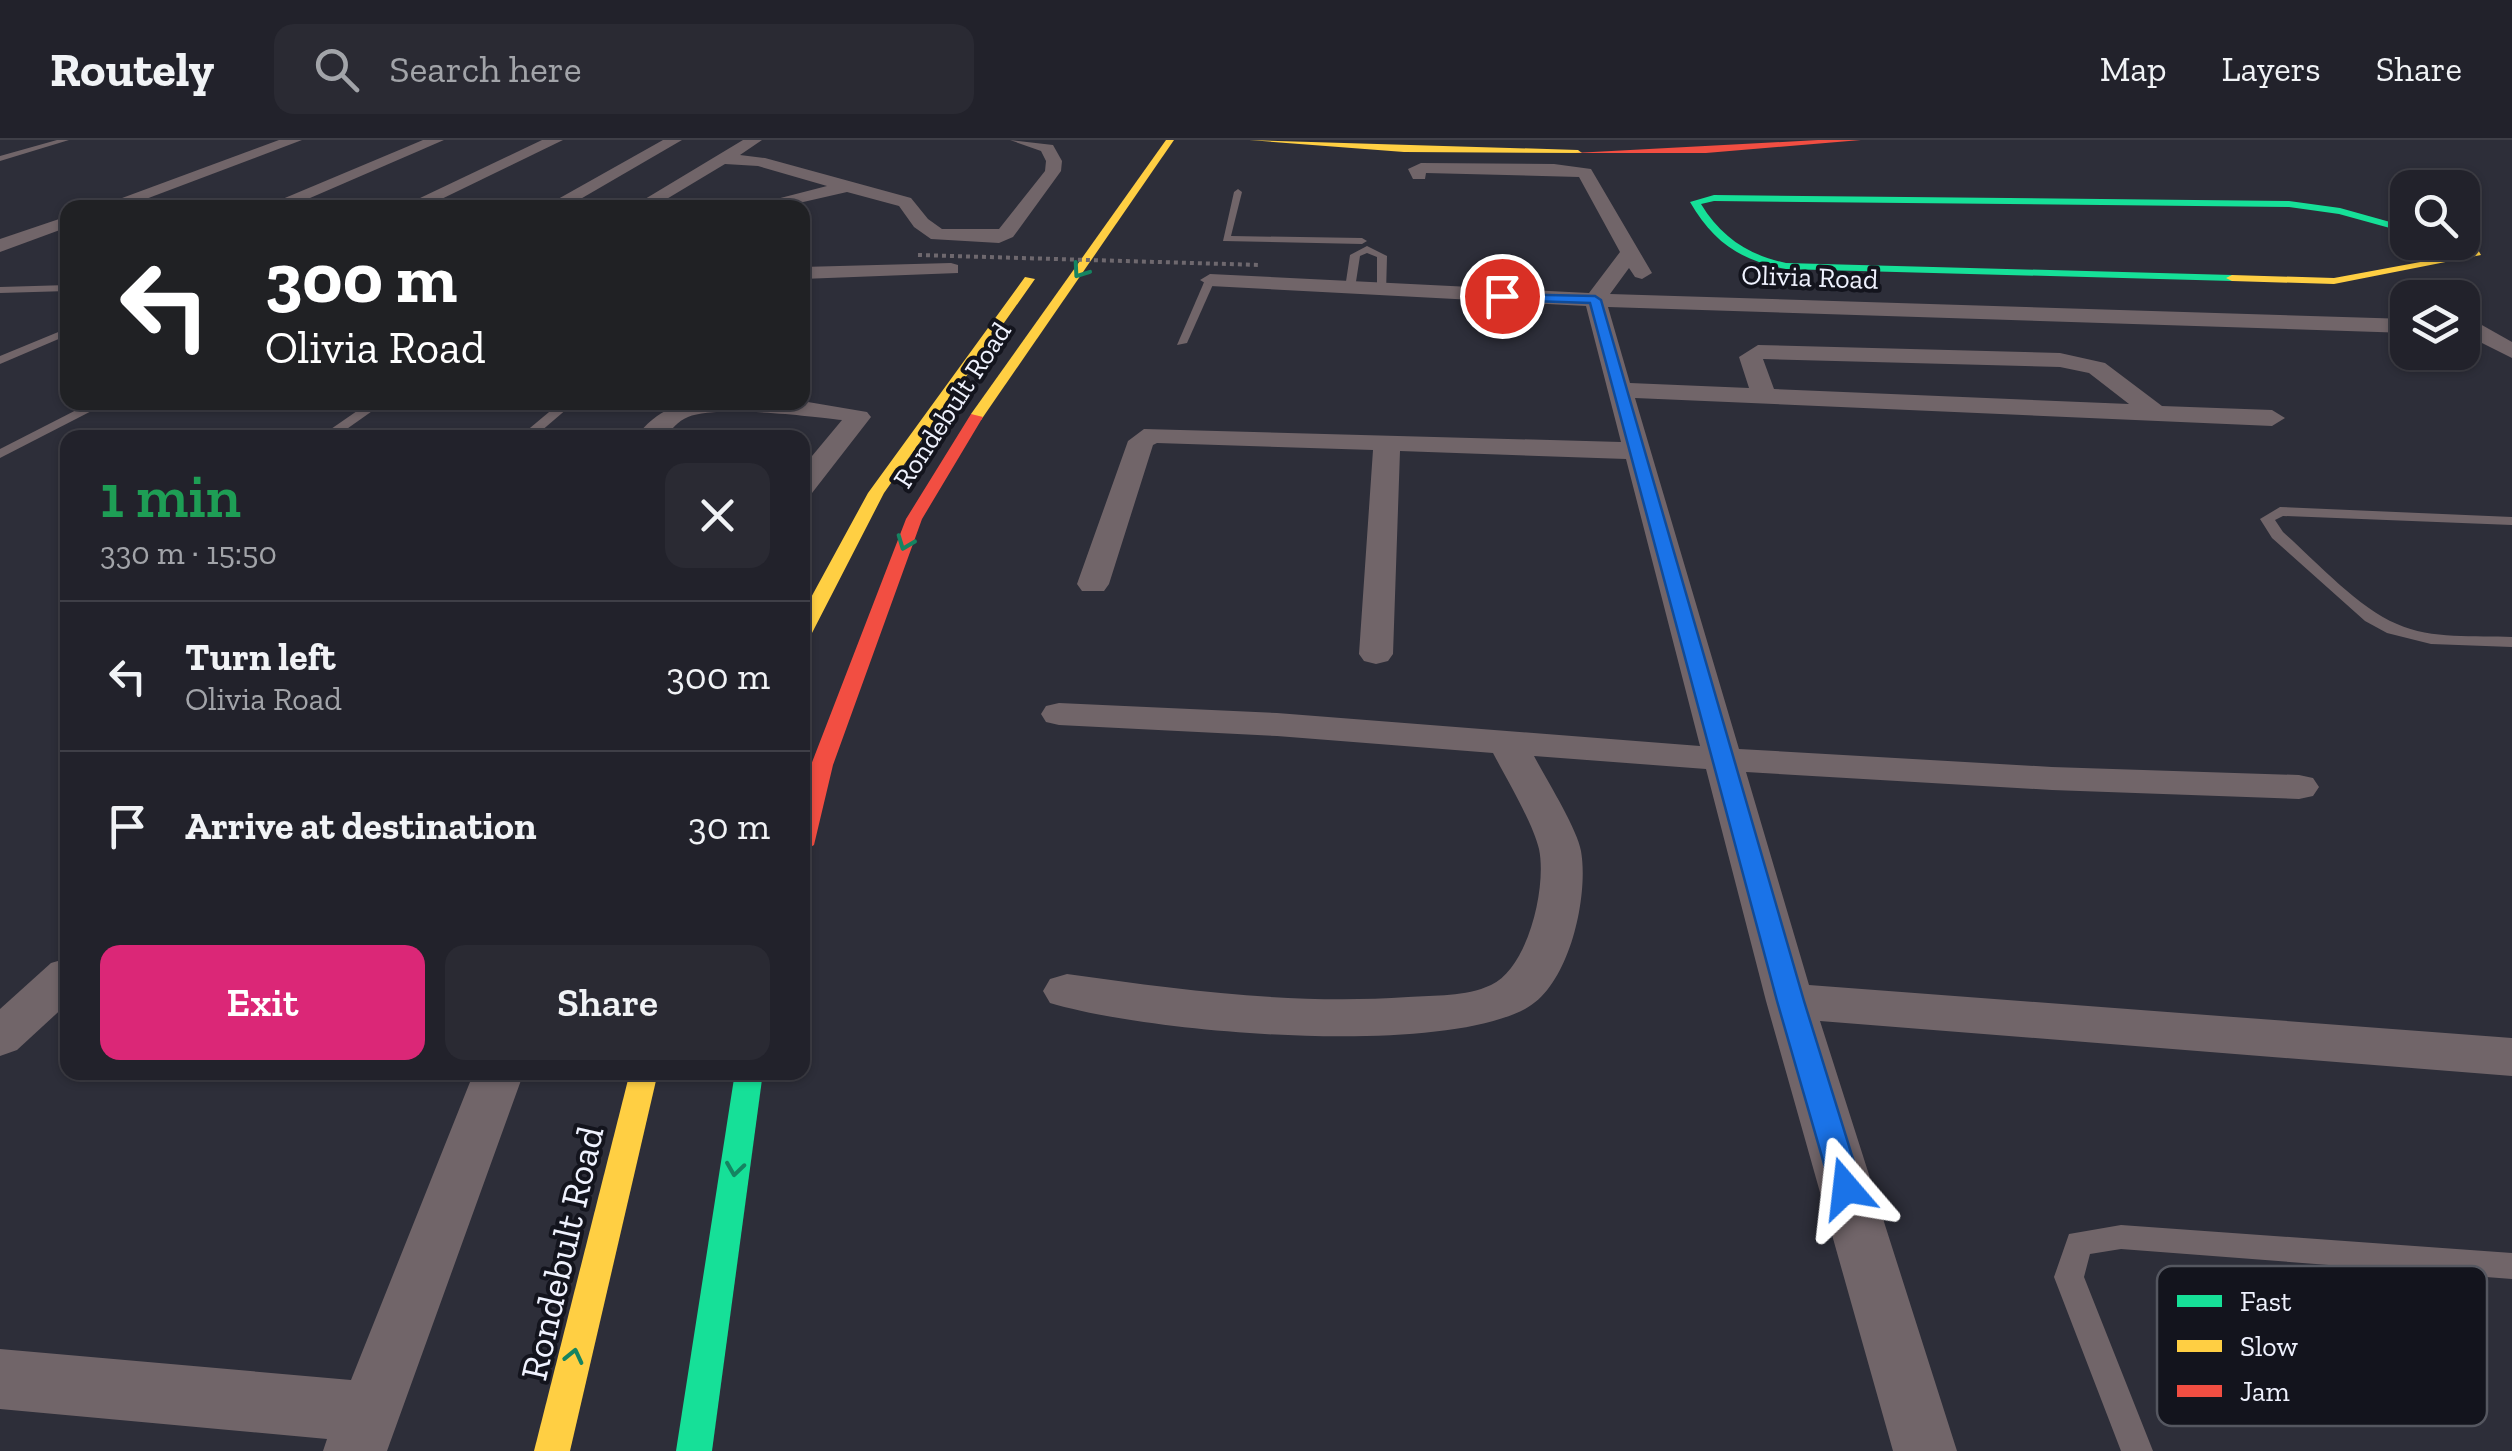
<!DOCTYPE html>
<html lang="en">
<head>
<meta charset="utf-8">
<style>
	body { margin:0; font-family:"Zilla Slab",serif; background:#2a2a33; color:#f1f3f6; height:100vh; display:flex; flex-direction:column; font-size:38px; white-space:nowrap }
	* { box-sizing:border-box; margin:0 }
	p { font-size:32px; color:#a2a4a9 }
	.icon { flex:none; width:55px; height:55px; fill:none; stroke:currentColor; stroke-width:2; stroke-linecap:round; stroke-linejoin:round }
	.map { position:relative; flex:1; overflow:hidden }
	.panel { position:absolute; left:60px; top:290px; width:750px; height:650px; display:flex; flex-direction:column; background:#22222b; border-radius:20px; box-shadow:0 2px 8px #0004,0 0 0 2px #3f3f47 }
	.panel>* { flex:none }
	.banner { position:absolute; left:60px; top:60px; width:750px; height:210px; border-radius:20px; box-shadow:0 2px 8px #0004,0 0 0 2px #3f3f47; background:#202124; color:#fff; overflow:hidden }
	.fabs { position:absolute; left:2390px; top:30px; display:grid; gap:20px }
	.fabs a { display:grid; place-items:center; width:90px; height:90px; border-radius:20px; background:#22222b; box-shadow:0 2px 8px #0004,0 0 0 2px #3f3f47; font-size:50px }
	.pin { position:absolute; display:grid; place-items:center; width:85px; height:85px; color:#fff; margin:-42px; border:5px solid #fff; border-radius:50%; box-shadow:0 2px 10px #0007 }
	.me { position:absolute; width:110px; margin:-55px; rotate:343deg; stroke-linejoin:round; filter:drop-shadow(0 0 8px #0008) }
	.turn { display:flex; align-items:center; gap:35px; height:210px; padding:0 40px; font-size:45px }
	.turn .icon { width:130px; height:130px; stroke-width:2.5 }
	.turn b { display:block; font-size:70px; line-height:85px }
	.round { display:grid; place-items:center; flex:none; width:105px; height:105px; border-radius:20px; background:#2a2a33 }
	.overview { display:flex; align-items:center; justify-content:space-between; height:170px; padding:0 40px }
	h1 { font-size:60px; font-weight:600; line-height:75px; color:#1e9e55 }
	.primary-button { display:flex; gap:20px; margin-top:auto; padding:20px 40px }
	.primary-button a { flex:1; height:115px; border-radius:20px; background:#db2777; color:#fff; font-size:40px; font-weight:600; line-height:115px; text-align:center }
	.primary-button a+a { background:#2a2a33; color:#f1f3f6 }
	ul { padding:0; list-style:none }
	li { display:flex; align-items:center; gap:30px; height:150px; padding:0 40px; border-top:2px solid #3f3f47 }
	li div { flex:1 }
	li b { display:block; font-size:38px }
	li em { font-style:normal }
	header { display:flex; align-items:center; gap:60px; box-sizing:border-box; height:140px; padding:0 50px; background:#22222b; border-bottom:2px solid #3f3f47 }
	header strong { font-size:48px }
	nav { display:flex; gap:55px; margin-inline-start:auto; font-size:35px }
	.search { width:700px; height:90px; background:#2a2a33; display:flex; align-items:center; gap:25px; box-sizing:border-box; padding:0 35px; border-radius:20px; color:#a2a4a9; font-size:38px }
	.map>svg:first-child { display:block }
</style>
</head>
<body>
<header>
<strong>Routely</strong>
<div class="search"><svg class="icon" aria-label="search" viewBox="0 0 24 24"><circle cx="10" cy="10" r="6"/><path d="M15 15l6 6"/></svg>Search here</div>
<nav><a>Map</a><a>Layers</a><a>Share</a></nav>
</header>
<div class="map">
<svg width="2512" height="1311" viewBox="0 0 2512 1311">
	<rect width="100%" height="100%" fill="#2d2e39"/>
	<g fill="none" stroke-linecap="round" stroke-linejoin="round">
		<g fill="#716569" fill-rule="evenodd">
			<path d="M57 0H69L0 21V16Z"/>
			<path d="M1238 49 1242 52 1231 96 1362 98 1367 101 1362 104 1223 101 1234 52Z"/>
			<path d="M1367 106 1387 116 1386 153 1377 151V117L1367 113 1360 116 1355 148 1350 151 1345 148 1350 115Z"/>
			<path d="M1210 137 1215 140 1187 203 1177 205 1205 140Z"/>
			<path d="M68 145V151L0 153V147Z"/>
			<path d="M68 188V195L0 224V216Z"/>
			<path d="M92 262H109L0 318V309Z"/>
			<path d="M370 262H385L334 298H318Z"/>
			<path d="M561 262H575L533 298H518Z"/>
			<path d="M2280 367 2512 377V385L2283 376 2275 380 2283 392C2316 421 2357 467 2397 484 2432 500 2475 495 2512 497V507L2431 504 2387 493 2365 481 2272 398 2260 379Z"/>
			<path d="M2121 1085 2512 1113V1139L2121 1109 2090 1114 2084 1137 2153 1311H2121L2054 1137 2069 1094Z"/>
		</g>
		<g fill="#716569" fill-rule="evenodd">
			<path d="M279 0H302L122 68H95Z"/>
			<path d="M423 0H444L287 68H261Z"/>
			<path d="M542 0H563L423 68H399Z"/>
			<path d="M663 0H682L565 68H542Z"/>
			<path d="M743 0H762L740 15 765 18 911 58 928 79 942 89H999L1045 31 1046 21 1041 11 1010 0 1053 5 1062 21 1061 31 1013 97 999 103 931 99 914 87 899 66 847 52 777 68H742L827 46 758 26 725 24 655 66 649 67 640 62Z"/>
			<path d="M1421 23 1554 24 1591 29 1652 133 1642 139 1635 137 1629 128 1610 154 2408 179V193L1608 167 1630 243 1749 248 1739 217 1758 205 2060 213 2105 223 2162 266 2272 270 2285 278 2272 286 1635 258 1739 609 2052 627 2299 635 2313 638 2319 647 2313 656 2299 659 2052 650 1746 632 1809 845 2512 898V936L1820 881 1957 1311H1893L1766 861 1706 629 1534 616C1546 639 1577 688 1581 711 1589 757 1569 847 1525 869 1434 917 1150 893 1050 863L1043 851 1050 839 1067 834C1181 850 1293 865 1408 857 1435 855 1465 857 1491 845 1528 828 1547 747 1539 709 1533 683 1506 638 1493 613L1277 596 1059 585 1046 582 1041 574 1046 566 1059 563 1277 573 1700 606 1626 319 1400 311 1393 514 1388 521 1376 524 1364 521 1359 514 1373 310 1157 303 1153 305 1109 444 1104 451H1082L1077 444 1128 301 1144 289 1621 302 1586 166 1210 146 1200 140 1210 134 1589 153 1620 112 1579 37 1426 33 1425 39H1413L1408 29ZM1763 219 2060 227 2089 233 2129 264 1774 249Z"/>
			<path d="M68 76V87L0 112V99Z"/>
			<path d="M951 123 958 125V133L802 139V127Z"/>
			<path d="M2462 179 2473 180 2512 202V218L2462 193Z"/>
			<path d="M802 261 867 272 871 277 812 353 802 355V328L842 280C809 276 717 265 688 277 678 281 671 290 664 298H635C684 233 742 278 802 261Z"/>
			<path d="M68 818V863L17 910 0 916V869L51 823Z"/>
			<path d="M474 932H524L387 1311H323L327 1299 0 1269V1209L351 1240Z"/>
		</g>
		<g fill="#16e098" fill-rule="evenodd">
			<path d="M1714 55 2289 61 2340 68 2408 87V93L2339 74 2289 67 1714 61 1701 64C1721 97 1748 115 1786 123L2232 135 2238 138 2232 141 1786 129C1741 121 1713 102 1690 62Z"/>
			<path d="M735 932H763L712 1311H676Z"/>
		</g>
		<g fill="#ffcf43" fill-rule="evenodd">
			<path d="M1166 0H1174L981 280H971V274Z"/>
			<path d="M1249 0 1578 10 1582 13 1404 12Z"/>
			<path d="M2447 102H2462L2477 108 2481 115 2334 144 2232 141 2226 138 2232 135 2334 138 2469 113Z"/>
			<path d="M1025 137 1035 139 884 353 812 493 802 499V474L868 353Z"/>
			<path d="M630 932H658L570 1311H534Z"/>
		</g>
		<g fill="#f24e42" fill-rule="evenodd">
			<path d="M1818 0H1861L1706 13H1574Z"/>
			<path d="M971 274 983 277 922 379 833 625 814 705 802 712V658L811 625 906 379Z"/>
		</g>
		<path stroke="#6e686e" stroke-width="4" stroke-dasharray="4 4" stroke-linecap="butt" d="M918 115 1261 125"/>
	</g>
	<defs><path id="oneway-chevron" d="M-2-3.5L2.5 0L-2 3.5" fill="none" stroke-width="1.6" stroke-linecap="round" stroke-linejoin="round" transform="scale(2.5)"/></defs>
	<g stroke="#158461">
		<use href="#oneway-chevron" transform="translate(1080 131) rotate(125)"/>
		<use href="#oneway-chevron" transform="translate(905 403) rotate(111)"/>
		<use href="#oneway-chevron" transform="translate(735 1029) rotate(98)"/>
		<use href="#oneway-chevron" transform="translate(574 1216) rotate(-77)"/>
	</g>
	<path fill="#1a73e8" stroke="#114b97" stroke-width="2.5" d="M1497 154 1595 156 1601 160 1804 861 1862 1048 1858 1058 1846 1062 1835 1058 1831 1048 1777 861 1590 163 1502 160Z"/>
	<g text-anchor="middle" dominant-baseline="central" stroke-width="8" stroke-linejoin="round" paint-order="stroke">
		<g font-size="28" fill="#eff2fe" stroke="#13141d">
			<text transform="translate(1810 137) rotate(2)">Olivia Road</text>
			<text transform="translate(952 265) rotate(-57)">Rondebult Road</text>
		</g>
		<g font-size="38" fill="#eff2fe" stroke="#13141d">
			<text transform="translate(562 1113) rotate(-77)">Rondebult Road</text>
		</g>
	</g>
	<rect x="2157" y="1126" width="330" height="160" rx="15" fill="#13141d" stroke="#555760" stroke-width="2.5"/>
	<rect x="2177" y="1155" width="45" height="12" fill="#16e098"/>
	<rect x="2177" y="1200" width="45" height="12" fill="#ffcf43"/>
	<rect x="2177" y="1245" width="45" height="12" fill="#f24e42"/>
	<g font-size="28" fill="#eff2fe">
		<text x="2240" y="1171">Fast</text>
		<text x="2240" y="1216">Slow</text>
		<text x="2240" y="1261">Jam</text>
	</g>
</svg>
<div class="fabs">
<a><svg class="icon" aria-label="search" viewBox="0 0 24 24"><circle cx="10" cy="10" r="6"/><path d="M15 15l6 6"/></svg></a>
<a><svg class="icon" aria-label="layers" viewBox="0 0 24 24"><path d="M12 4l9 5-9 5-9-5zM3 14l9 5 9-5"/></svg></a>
</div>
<div class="pin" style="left:1502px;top:156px;background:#d93025"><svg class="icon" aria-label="arrive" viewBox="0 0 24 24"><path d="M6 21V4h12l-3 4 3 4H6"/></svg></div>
<svg class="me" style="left:1846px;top:1048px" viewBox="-20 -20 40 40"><path d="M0-17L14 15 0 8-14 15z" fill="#1a73e8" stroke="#fff" stroke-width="4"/></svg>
<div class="banner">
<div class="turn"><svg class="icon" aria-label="left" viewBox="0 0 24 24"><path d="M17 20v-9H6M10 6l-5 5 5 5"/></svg><div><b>300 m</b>Olivia Road</div></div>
</div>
<section class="panel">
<div class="overview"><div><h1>1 min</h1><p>330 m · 15:50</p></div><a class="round"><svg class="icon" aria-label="close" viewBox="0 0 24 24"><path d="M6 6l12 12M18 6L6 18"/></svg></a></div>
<ul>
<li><svg class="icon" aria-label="left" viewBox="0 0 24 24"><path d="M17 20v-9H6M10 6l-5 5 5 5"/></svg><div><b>Turn left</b><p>Olivia Road</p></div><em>300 m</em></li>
<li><svg class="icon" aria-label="arrive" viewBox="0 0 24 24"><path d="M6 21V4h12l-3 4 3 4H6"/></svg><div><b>Arrive at destination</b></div><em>30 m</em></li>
</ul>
<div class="primary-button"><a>Exit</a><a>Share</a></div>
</section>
</div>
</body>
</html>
